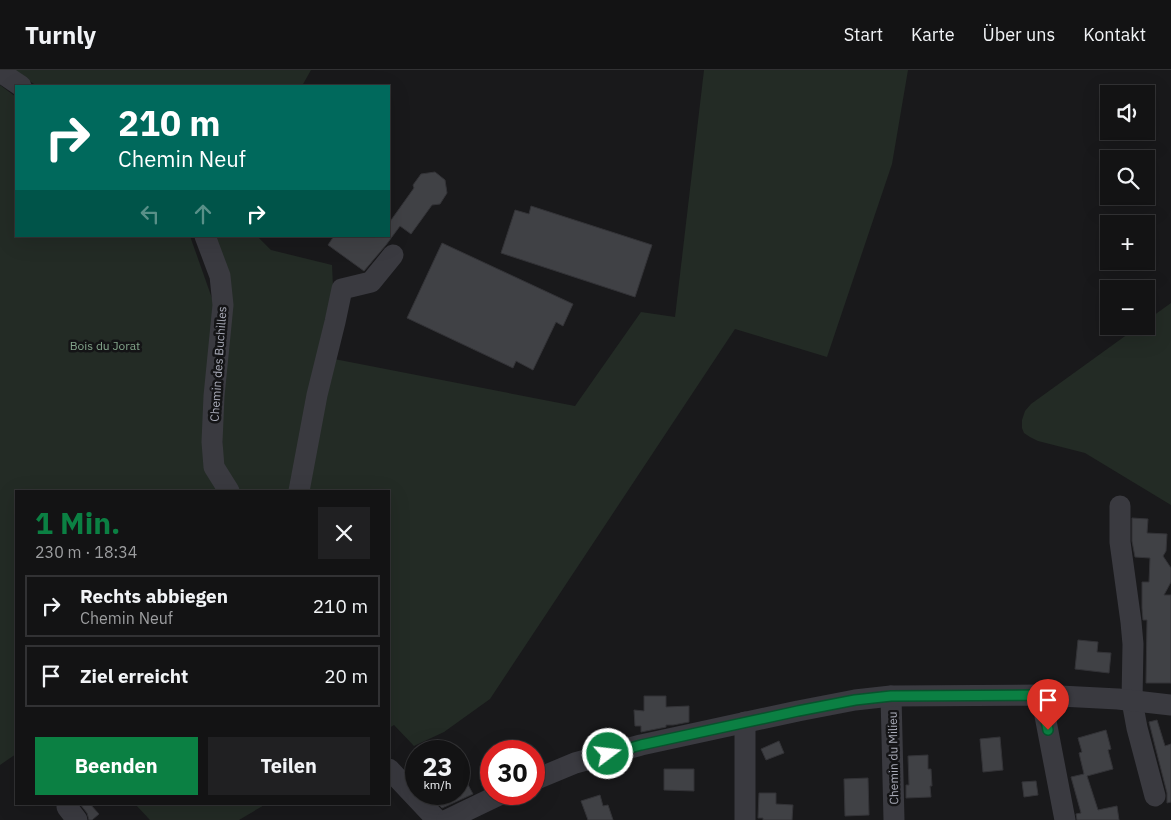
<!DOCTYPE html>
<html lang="de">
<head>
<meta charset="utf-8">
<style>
	body { margin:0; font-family:"IBM Plex Sans",sans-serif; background:#202022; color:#f1f3f6; height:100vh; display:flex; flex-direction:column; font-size:19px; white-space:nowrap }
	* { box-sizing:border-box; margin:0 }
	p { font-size:16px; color:#9d9ea0 }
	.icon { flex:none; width:28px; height:28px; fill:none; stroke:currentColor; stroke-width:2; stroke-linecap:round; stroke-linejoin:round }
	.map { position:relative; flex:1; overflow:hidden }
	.sheet { position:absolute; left:15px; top:420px; width:375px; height:315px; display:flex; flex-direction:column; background:#131314; border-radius:0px; box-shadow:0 5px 20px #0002,0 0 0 1px #323234 }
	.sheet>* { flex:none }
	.top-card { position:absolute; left:15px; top:15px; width:375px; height:152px; border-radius:0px; box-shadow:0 5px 20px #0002,0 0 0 1px #323234; background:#00695c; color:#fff; overflow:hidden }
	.controls { position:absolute; left:1100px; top:15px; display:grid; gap:10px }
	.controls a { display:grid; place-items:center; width:55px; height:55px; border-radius:0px; background:#131314; box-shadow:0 5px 20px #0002,0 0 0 1px #323234; font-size:25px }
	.speed { position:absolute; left:405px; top:670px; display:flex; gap:10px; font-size:25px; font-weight:700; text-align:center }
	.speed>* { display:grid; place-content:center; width:65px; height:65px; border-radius:50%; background:#131314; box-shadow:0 5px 20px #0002,0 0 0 1px #323234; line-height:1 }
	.speed small { font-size:12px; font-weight:400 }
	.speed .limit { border:8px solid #d22; background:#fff; color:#111 }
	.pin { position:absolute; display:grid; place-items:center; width:42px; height:42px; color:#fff; margin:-51px -21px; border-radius:50% 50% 50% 0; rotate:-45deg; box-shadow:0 0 5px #0007 }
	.pin .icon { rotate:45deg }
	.me { position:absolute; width:55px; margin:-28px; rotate:75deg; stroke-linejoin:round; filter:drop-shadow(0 0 4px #0008) }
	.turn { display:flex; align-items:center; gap:18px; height:105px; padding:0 20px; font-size:22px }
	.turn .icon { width:65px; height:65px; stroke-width:2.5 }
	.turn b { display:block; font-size:35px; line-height:42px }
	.lanes { display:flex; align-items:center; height:48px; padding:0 20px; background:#0003; justify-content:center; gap:25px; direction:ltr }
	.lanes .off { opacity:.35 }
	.round { display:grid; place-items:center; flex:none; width:52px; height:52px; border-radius:0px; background:#202022 }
	.overview { display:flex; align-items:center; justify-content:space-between; height:85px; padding:0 20px }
	h1 { font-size:30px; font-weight:700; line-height:38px; color:#0b8043 }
	.cta { display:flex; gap:10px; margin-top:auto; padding:10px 20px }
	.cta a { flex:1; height:58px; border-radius:0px; background:#0b8043; color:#fff; font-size:20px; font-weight:700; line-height:58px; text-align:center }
	.cta a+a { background:#202022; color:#f1f3f6 }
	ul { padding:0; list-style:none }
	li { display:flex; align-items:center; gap:15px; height:62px; margin:0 10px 8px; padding:0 10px; border:2px solid #323234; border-radius:0px }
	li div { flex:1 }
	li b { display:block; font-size:19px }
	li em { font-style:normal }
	header { display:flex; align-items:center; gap:30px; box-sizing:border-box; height:70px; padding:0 25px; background:#131314; border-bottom:1px solid #323234 }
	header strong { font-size:24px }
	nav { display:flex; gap:28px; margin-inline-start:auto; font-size:18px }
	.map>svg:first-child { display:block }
</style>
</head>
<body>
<header>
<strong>Turnly</strong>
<nav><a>Start</a><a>Karte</a><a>Über uns</a><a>Kontakt</a></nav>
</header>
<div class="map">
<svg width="1171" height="750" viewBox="0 0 1171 750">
	<rect width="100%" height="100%" fill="#19191b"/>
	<g fill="#232b25">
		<path d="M13 0H311L302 16H40L34 14Z"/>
		<path d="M704 0H908L892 94 827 287 735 259 490 629 444 662 414 676 394 655 389 658V421H237L223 394 215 166H257L271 180 332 195 334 237 324 287 575 336 641 242 675 247Z"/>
		<path d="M0 15 16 27V166H190L214 234 221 421H16V684L0 695Z"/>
		<path d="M1171 233V435L1085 383 1038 371 1030 367 1024 363 1022 358V350L1025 341 1031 334 1139 256H1146V251Z"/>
		<path d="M135 734H266L239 750H150Z"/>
	</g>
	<g fill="#404145" stroke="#333337">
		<path d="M435 102 445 110 447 123 440 134 432 135 411 164 400 156 386 175 364 201 328 175 334 166H389V153L414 118 413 115 421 104Z"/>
		<path d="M531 136 652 175 635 227 501 183 515 140 529 144Z"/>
		<path d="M442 173 573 234 563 256 556 252 533 300 516 291 513 298 407 248Z"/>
		<path d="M1132 448 1148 449 1147 463 1167 464 1166 481 1163 486 1171 498V512L1164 525H1171V613H1146L1147 550H1143L1142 538V512H1149L1150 488 1135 487 1132 471Z"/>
		<path d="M1078 570 1098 572 1097 582 1111 583 1109 603 1075 599Z"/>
		<path d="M644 626H666V637L689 636V652L673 655H666V657L641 662V656H635L634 640 644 641Z"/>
		<path d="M1157 650 1165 676 1171 674V732L1167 733V723L1149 652Z"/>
		<path d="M1106 660 1111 679 1108 680 1113 699 1087 706 1098 740 1117 736 1119 750H1077L1076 744 1081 743 1071 707 1084 704 1079 683 1082 682 1078 668Z"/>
		<path d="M1000 667 1003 700 983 702 980 669Z"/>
		<path d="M779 671 784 683 766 690 761 679Z"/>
		<path d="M928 685V699H931L932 716H930L931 727 906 728V715H909L908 686Z"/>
		<path d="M459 698 473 724 442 738 429 724H459Z"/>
		<path d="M664 699H694V721L664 720Z"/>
		<path d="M868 708 869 745 845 746 844 709Z"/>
		<path d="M1036 711 1038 725 1024 727 1022 712Z"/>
		<path d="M759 723H776V734L793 735 792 750H763V748H758Z"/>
		<path d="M600 725 603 736 608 735 613 750H588L581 731Z"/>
		<path d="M80 734H90L99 744 92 750H89L87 743Z"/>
	</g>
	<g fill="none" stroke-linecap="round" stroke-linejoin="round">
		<g stroke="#3a3a40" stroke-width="21">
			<path d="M0 2 21 16"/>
			<path d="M205 166 220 206 223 235 214 326 212 372 214 397 229 421"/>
			<path d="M299 421 317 325 335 252 342 219 371 212 393 185"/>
			<path d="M1120 436V472L1131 552 1133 574 1132 631 1137 658 1155 726"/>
			<path d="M1041 625 1065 750"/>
			<path d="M891 626 894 750"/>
			<path d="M389 699 437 750"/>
			<path d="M534 710 575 693 641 675 798 641 855 630 891 626 1041 625 1118 629 1171 635"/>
			<path d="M67 737 77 750"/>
			<path d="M447 750 501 724"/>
			<path d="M745 750V652"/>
		</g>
	</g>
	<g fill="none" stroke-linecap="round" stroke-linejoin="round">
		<g stroke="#07532c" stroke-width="12">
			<path id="route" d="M608 684 641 675 798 641 855 630 891 626 1041 625 1048 660"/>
		</g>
		<use href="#route" stroke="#0b8043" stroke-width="9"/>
	</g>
	<g text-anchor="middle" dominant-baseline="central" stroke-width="5" stroke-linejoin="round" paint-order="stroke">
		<g font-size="12" fill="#83a58b" stroke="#141416">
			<text x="105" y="275">Bois du Jorat</text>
		</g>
		<g font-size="12" fill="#abadba" stroke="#141416">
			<text transform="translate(218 294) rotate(-86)">Chemin des Buchilles</text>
			<text transform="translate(893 688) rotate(-91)">Chemin du Milieu</text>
		</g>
	</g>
</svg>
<div class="controls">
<a><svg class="icon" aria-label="sound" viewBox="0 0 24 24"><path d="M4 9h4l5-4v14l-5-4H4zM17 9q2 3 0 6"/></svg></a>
<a><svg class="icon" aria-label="search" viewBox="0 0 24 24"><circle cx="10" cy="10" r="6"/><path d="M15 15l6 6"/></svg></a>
<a>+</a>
<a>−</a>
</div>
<div class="speed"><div>23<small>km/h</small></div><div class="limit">30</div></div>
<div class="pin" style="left:1048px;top:660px;background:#d93025"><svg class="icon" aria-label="arrive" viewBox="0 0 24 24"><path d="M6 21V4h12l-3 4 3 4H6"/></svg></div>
<svg class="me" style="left:608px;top:684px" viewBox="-20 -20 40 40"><circle r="17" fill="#0b8043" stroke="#fff" stroke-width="3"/><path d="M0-11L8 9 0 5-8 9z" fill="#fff"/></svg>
<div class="top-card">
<div class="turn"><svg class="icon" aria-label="right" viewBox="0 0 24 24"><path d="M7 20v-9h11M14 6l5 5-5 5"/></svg><div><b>210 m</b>Chemin Neuf</div></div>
<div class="lanes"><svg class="icon off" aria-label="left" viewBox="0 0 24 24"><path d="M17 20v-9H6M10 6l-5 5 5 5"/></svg><svg class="icon off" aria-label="ahead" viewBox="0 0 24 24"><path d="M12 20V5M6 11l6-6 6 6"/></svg><svg class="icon" aria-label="right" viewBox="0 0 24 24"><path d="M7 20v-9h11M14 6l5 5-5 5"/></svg></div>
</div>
<section class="sheet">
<div class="overview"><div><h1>1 Min.</h1><p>230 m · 18:34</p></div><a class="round"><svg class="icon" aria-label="close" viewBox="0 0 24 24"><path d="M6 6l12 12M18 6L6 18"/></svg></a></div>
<ul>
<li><svg class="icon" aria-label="right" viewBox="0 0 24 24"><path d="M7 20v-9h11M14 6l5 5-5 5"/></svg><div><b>Rechts abbiegen</b><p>Chemin Neuf</p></div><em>210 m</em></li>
<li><svg class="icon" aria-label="arrive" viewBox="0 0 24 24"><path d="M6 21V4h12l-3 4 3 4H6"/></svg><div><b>Ziel erreicht</b></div><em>20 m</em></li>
</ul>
<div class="cta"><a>Beenden</a><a>Teilen</a></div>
</section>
</div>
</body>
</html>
